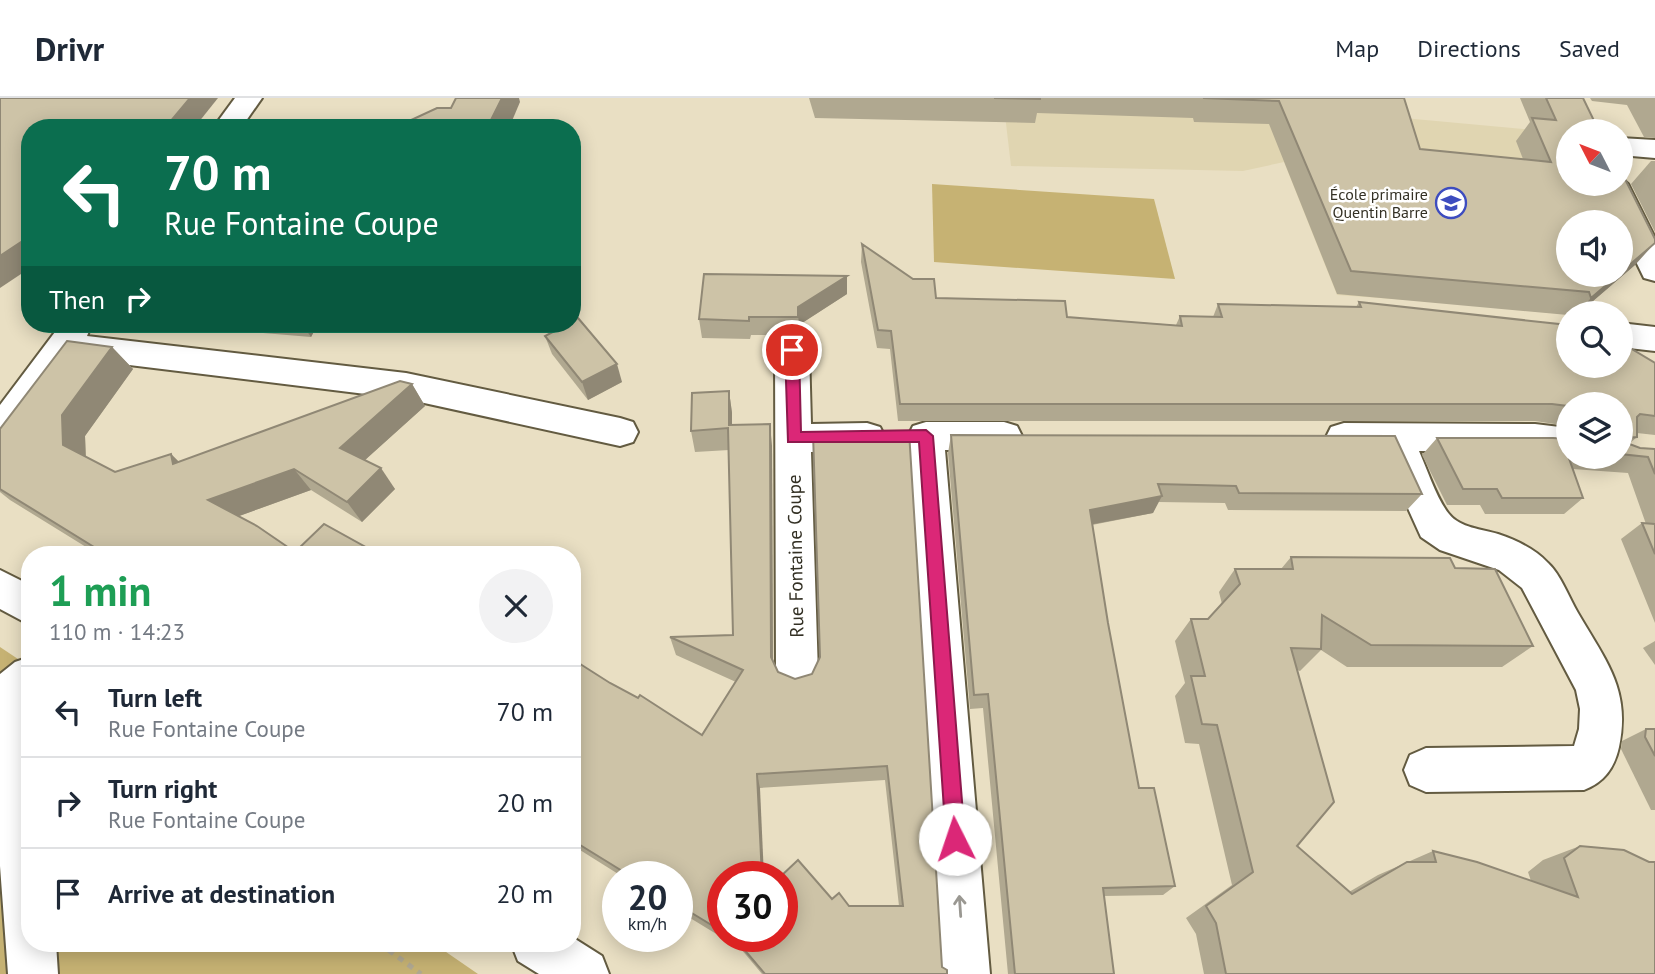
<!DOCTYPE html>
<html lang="en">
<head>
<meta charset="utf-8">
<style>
	body { margin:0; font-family:"PT Sans",sans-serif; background:#f2f2f3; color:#1f2937; height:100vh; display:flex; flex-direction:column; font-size:26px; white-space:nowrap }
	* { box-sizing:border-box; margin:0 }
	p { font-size:23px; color:#747a83 }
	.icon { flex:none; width:38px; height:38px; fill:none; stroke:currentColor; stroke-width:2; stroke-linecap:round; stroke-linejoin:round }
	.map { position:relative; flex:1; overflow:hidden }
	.sheet { position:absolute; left:21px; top:448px; width:560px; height:406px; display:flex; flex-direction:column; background:#fff; border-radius:28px; box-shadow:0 4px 18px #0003 }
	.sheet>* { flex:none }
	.hud { position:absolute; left:21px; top:21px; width:560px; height:214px; border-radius:28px; box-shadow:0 4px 18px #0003; background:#0b6e4f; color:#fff; overflow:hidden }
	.needle { width:46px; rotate:312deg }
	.controls { position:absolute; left:1556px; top:21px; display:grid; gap:14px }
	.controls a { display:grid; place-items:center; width:77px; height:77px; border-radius:50%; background:#fff; box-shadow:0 4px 18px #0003; font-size:35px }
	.speed { position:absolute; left:602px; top:763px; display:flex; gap:14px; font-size:35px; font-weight:700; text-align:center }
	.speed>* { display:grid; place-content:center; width:91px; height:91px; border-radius:50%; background:#fff; box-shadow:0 4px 18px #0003; line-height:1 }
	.speed small { font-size:18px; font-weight:400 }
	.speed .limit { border:10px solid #d22; background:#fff; color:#111 }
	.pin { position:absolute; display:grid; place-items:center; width:60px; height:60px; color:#fff; margin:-30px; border:4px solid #fff; border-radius:50%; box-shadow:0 2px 7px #0007 }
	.me { position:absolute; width:77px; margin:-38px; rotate:356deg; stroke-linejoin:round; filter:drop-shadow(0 0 5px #0008) }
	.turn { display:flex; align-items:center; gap:24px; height:147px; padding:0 28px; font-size:32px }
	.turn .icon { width:91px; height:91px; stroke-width:2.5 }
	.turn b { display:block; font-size:49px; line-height:60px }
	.then { display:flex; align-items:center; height:66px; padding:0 28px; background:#0003; gap:14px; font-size:26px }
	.round { display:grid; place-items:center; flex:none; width:74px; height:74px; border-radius:37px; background:#f2f2f3 }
	.headline { display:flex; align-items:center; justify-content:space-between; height:119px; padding:0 28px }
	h1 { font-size:42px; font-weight:700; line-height:52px; color:#1e9e55 }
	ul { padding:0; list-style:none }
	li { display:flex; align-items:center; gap:21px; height:91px; padding:0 28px; border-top:2px solid #e0e1e3 }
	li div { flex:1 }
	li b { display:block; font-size:26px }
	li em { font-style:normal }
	header { display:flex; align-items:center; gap:42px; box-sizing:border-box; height:98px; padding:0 35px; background:#fff; border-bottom:2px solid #e0e1e3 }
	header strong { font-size:33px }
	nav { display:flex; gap:38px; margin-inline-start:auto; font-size:24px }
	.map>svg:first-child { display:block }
</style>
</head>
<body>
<header>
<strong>Drivr</strong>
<nav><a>Map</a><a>Directions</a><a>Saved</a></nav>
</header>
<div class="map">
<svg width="1655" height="876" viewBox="0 0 1655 876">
	<rect width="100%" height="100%" fill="#e9dfc3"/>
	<path fill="#e0d5b1" d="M1003 0 1261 7 1568 35V177H1620L1631 170 1580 214 1337 197 1284 64 1243 73 1011 68Z"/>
	<g fill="#c6b273">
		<path d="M932 86 1154 101 1175 181 934 164Z"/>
		<path d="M0 549 30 569V845H433L478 876H0Z"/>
	</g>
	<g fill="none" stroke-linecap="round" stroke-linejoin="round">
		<g stroke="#635b41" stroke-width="4">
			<g id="minor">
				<path d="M235 0H262L241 30H213Z"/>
				<path d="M1620 40 1655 42V60L1620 57Z"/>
				<path d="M1620 79 1628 86 1655 140V183L1644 180 1620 131V124H1617L1600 86H1620Z"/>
				<path d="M1620 225 1655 229V253L1620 249Z"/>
				<path d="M61 226H92L87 238 406 275 620 320 633 324 638 334 633 344 620 348 406 301 72 260 13 344 0 348V307Z"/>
				<path d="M792 240 804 243 809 252 811 326 867 325 880 329 885 339 880 349 867 353 811 354 818 576 812 590 797 595 782 590 776 576 775 252 780 243Z"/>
				<path d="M926 324H1004L1017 328 1022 338 1017 348 1004 352H945L990 876H940L908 338 913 328Z"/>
				<path d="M1344 325 1535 326 1568 330V358L1535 354 1419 353C1427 371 1437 402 1449 416 1460 430 1482 431 1498 436 1516 442 1535 451 1548 465 1561 477 1569 500 1578 515 1606 563 1631 592 1619 649 1614 671 1604 684 1584 692L1426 694 1410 687 1404 672 1410 657 1426 650 1574 648 1579 631 1580 611 1576 592 1522 490 1499 472 1440 452 1421 439 1382 353H1344L1331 349 1326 339 1331 329Z"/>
				<path d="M30 559V845H56L58 876H8L0 768V576L15 564Z"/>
			</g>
		</g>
		<g stroke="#635b41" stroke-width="4">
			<g id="major">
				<path d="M0 472 30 487V527L0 511Z"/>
				<path d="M572 839 602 858 609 876H539L518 863 511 845H572Z"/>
			</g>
		</g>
		<path stroke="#b0a891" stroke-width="5" stroke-dasharray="6 6" stroke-linecap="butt" d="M379 845 421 876"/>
		<use href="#minor" fill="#fff" fill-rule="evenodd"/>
		<use href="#major" fill="#fff" fill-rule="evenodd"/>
	</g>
	<g fill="#b0a890" fill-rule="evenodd">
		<path d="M809 0H1404L1420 51 1523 61 1516 43 1530 24 1520 0H1583L1635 167 1579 215H1568V217L1337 196 1269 26 1194 24 1193 20 1037 15 1035 25 815 20Z"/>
		<path d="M1590 0H1655V40L1644 39 1627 7 1592 3Z"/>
		<path d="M1651 63H1655V134L1631 86Z"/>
		<path d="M862 146 936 200 1067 219 1176 227 1180 218 1213 219 1218 206 1356 209 1359 204 1655 265V337L1637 335V339L1629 346 1640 350 1655 351V525L1621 441 1642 425 1646 426 1628 375 1573 371 1583 400 1564 416H1485L1480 407H1447L1422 357 1437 340 1568 341V359H1620V306H1568V328L1535 323H898L890 251 877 250 861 164Z"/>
		<path d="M847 178V196L799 227V237H751L750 241 702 240 699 221Z"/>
		<path d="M246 226H318L311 239 252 234Z"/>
		<path d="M545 238 622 284 588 302 552 256Z"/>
		<path d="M112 249 133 271 85 338 86 359 115 374 171 356 179 364 412 286 425 308 365 362 395 391 362 424 311 392 239 418 295 454 380 457H99L10 402 0 394V331Z"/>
		<path d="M729 293 732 315V327L772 348 773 564 778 574 795 581 812 576 820 560 813 335 942 869 947 876H762L741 851 677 812V779H623L572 747V570L610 585 702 637 736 584 676 557 670 539 733 537 729 352 695 354 691 333ZM885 682 899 808H849L782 838H723V779L760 690Z"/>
		<path d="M951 337 1422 396 1406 413 1228 412 1225 405 1158 404 1153 415 1092 427 1108 525 1139 690 1175 788 1163 797 1104 798 1114 876H1008L983 610 970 611 948 355Z"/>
		<path d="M1291 459 1455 470 1533 548 1502 569H1347L1321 552 1300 573 1297 572V748L1349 794 1378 777 1433 753 1531 783 1528 774 1543 762 1580 748 1655 876H1204L1196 836 1186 820 1232 787 1199 646 1185 645 1175 598 1185 585 1175 543 1191 521H1208L1222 506 1219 494 1235 471H1281Z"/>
		<path d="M1655 543V567L1643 550Z"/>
		<path d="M1646 631H1655V712H1651L1621 651 1622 643Z"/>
	</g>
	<g fill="#908875">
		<path d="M190 0H218L194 30H165Z"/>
		<path d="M502 0H519L520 4 509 30H487Z"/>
		<path d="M30 138V170L0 190V158Z"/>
		<path d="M1655 145 1635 167 1579 215H1577L1591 200 1618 177H1620V175Z"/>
		<path d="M847 178V196L799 227V237L798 209Z"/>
		<path d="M302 226H318L311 239Z"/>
		<path d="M112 249 133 271 85 338 86 369 63 347 62 317Z"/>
		<path d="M617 266 622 284 588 302 582 284Z"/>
		<path d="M412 286 425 308 355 371 340 350Z"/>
		<path d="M729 293 732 315V348L729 327Z"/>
		<path d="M770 326 772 348 773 576 771 559Z"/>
		<path d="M171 356 192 377 173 366Z"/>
		<path d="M381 370 395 391 362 424 347 404Z"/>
		<path d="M294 371 311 392 228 422 208 402Z"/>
		<path d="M1162 398 1153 415 1083 428 1090 412Z"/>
		<path d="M757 676 760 690 764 779H762Z"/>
	</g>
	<g fill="#cdc3a7" stroke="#908875" stroke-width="2">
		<path d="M0 0H190L165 30H30V138L0 158Z"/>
		<path d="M456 0H502L487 30H394L437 10H451Z"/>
		<path d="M994 0H1040V1Z"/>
		<path d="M1203 0H1404L1420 51 1551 64 1532 20 1556 22 1546 0H1583L1599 33H1568V86H1620V71L1655 141V145L1620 175V124H1568V177H1618L1591 200 1589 194 1351 173 1279 3Z"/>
		<path d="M862 146 913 181H934L936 200 1065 203 1067 219 1182 228 1180 218 1222 219 1218 206 1361 209 1359 204 1568 227V268H1620V244L1655 265V318L1640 316 1637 319V339L1626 340 1624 344 1640 350 1655 351V376L1648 359 1620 356V306H1568V308L1552 306H900L891 233 878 232Z"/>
		<path d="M704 176 847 178 798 209V219H749V223L699 221Z"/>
		<path d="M578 220 617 266 582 284 545 238 568 226H572V224Z"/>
		<path d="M67 243 112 249 62 317 63 347 115 374 171 356 173 366 400 283 412 286 340 350 381 370 347 404 294 371 208 402 257 428 295 454 324 426 380 457H107L0 391V331Z"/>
		<path d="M729 293V327L770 326 771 559 778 574 795 581 812 576 820 559 813 335 909 333 942 869 947 872V876H765L737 843 730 838H782V779H780L798 762 832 801 839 795 849 808H903L887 668 757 676 762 779H723V834L677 806V779H632L572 742V570L577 564 610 585 638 600 640 597 702 637 743 572 670 539 733 537 728 330 691 333 692 295Z"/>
		<path d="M951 337 1395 338 1422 396 1239 395 1236 388 1158 386 1162 398 1090 412 1108 525 1139 690H1154L1175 788 1103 790 1114 876H1015L988 596 974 597Z"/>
		<path d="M1437 340H1553L1568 341V352H1566L1583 400H1502L1497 391H1463Z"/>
		<path d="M1642 425 1655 426V456Z"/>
		<path d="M1291 459 1450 460 1455 470 1495 471 1533 548 1371 547 1322 517 1321 551 1291 550 1334 704 1297 748 1352 796 1407 764H1436L1433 753 1477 764 1578 799 1564 760 1580 748 1624 752 1649 764H1655V876H1226L1216 825 1206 808 1253 774 1217 627 1202 626 1191 578H1205L1191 521H1208L1240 486 1235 471H1293Z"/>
		<path d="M1646 631H1655V658L1645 639Z"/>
	</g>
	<defs><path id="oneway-shaft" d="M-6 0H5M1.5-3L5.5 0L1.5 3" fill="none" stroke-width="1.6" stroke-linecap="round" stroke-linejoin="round" transform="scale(1.75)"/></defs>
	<use stroke="#9a9892" href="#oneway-shaft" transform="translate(960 808) rotate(-94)"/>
	<path fill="#db2777" stroke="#8e194d" stroke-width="2" d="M792 247 799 252 801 334 926 332 933 338 965 741 962 748 955 751 948 748 946 741 919 344H788L785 252Z"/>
	<defs>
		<g id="school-ring" transform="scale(1.575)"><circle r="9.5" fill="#fff" stroke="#3d4cbf" stroke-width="1.5"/><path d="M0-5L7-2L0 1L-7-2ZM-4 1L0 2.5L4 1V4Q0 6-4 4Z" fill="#3d4cbf"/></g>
	</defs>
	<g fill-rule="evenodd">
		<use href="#school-ring" x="1451" y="105"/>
	</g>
	<g text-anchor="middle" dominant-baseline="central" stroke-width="5" stroke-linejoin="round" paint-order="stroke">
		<g font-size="16" fill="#343125" stroke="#fff" text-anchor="end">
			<text x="1428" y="96">École primaire<tspan x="1428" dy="18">Quentin Barre</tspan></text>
		</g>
		<g font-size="19" fill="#343125" stroke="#fff">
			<text transform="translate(795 458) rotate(-91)">Rue Fontaine Coupe</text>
		</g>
	</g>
</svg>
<div class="controls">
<a><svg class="needle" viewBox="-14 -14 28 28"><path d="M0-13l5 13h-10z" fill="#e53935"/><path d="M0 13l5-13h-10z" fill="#747a83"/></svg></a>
<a><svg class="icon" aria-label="sound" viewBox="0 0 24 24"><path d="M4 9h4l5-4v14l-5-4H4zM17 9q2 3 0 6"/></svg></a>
<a><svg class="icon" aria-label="search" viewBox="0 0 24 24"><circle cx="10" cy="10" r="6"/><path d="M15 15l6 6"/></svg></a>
<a><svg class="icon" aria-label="layers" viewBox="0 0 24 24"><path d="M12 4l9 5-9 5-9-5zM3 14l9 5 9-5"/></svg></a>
</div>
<div class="speed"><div>20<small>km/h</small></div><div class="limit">30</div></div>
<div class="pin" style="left:792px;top:252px;background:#d93025"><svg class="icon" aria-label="arrive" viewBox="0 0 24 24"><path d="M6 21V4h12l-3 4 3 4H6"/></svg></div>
<svg class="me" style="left:955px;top:741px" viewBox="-20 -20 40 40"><circle r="19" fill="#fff"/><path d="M0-13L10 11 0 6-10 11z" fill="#db2777"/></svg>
<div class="hud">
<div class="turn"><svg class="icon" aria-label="left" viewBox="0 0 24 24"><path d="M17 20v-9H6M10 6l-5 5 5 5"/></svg><div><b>70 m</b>Rue Fontaine Coupe</div></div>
<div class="then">Then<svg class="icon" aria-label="right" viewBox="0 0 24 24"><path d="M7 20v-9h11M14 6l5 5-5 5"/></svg></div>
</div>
<section class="sheet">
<div class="headline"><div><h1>1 min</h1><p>110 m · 14:23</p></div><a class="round"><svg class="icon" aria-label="close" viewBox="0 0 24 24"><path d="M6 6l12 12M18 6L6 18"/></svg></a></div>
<ul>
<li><svg class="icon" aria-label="left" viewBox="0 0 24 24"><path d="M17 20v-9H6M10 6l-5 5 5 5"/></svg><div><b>Turn left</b><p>Rue Fontaine Coupe</p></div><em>70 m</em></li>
<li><svg class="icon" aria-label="right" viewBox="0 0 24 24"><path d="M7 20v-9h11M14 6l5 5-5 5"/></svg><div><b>Turn right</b><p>Rue Fontaine Coupe</p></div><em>20 m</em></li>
<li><svg class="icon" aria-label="arrive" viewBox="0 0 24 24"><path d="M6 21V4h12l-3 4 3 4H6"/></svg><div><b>Arrive at destination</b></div><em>20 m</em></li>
</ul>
</section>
</div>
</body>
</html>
